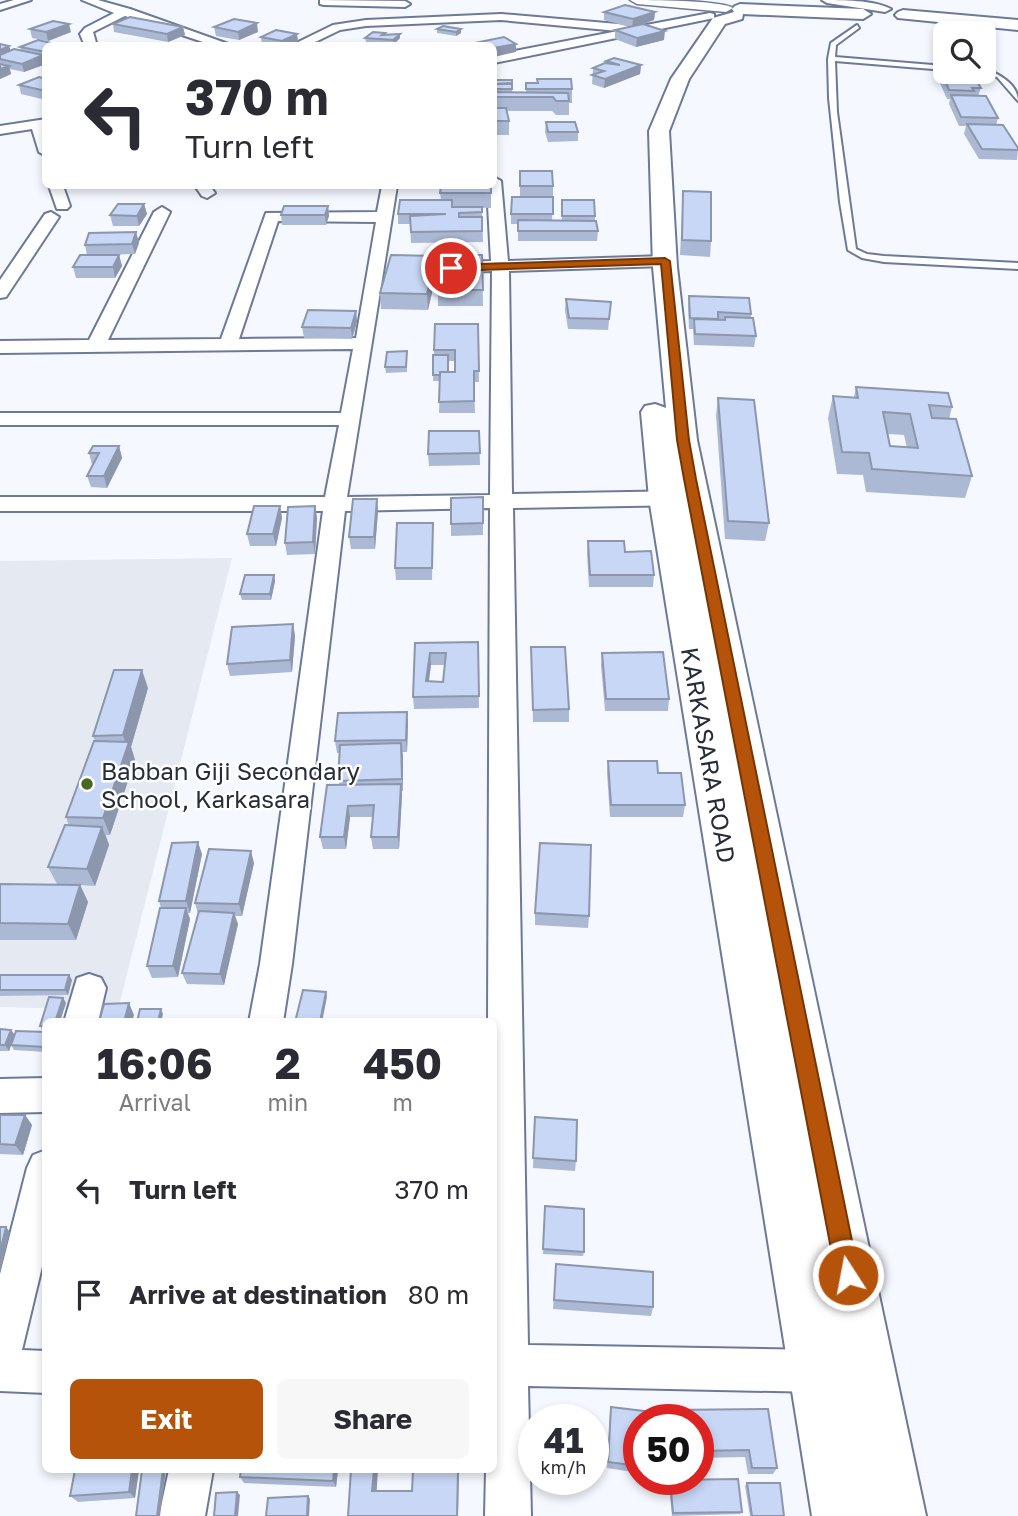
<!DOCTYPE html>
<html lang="en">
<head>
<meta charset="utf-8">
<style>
	body { margin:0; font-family:"Golos Text",sans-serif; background:#f7f7f7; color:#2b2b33; height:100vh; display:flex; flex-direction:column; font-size:26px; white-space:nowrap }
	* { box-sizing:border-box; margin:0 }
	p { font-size:23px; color:#7c7c81 }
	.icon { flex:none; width:38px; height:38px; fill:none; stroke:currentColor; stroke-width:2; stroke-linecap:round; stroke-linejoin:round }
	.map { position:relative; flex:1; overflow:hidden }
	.details { position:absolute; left:42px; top:1018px; width:455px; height:455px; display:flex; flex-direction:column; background:#fff; border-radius:10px; box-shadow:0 4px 10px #0003 }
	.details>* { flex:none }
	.hud { position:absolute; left:42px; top:42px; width:455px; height:147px; border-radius:10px; box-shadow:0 4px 10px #0003; background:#fff; color:#2b2b33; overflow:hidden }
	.controls { position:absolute; left:933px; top:21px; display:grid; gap:14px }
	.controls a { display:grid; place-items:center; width:63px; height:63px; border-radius:10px; background:#fff; box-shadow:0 4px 10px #0003; font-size:35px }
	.speed { position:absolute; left:518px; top:1404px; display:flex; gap:14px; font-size:35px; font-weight:700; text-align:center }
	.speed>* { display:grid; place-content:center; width:91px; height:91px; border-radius:50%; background:#fff; box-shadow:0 4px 10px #0003; line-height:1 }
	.speed small { font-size:18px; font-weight:400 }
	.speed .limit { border:10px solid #d22; background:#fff; color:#111 }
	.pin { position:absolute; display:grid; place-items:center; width:60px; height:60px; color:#fff; margin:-30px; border:4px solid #fff; border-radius:50%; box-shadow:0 2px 7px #0007 }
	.me { position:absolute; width:77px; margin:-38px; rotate:349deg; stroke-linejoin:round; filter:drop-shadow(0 0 5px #0008) }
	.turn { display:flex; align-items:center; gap:24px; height:147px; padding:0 28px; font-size:32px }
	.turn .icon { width:91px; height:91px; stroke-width:2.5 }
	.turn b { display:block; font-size:49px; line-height:60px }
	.eta { display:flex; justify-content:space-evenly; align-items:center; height:119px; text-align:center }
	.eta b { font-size:42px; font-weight:700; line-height:49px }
	.cta { display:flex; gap:14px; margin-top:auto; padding:14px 28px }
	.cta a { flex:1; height:80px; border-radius:10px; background:#b45309; color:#fff; font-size:28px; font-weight:700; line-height:80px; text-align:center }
	.cta a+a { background:#f7f7f7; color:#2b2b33 }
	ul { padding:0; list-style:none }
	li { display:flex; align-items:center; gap:21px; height:105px; padding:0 28px }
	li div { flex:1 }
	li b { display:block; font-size:26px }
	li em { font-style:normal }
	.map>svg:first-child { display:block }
</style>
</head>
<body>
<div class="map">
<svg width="1018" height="1516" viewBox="0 0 1018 1516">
	<rect width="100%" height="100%" fill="#f5f8ff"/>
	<path fill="#e5e9f1" d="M232 558 118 1010 0 1007V561Z"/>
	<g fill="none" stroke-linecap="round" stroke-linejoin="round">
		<g stroke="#6c7a97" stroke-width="4">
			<g id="service">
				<path d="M857 25 859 28 836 45 835 57 945 66V70L835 61 837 112 856 249 867 254 884 256 1018 263V269L884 262 862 258 848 250 840 202 829 98 828 59 831 43Z"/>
				<path d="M984 69C998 73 1018 84 1018 101L997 77 982 72Z"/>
			</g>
		</g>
		<g stroke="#6c7a97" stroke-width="4">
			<g id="minor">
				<path d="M14 0H31L0 10V4Z"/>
				<path d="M82 0H98L130 9 234 46H215L125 16 93 32 97 46H85L80 34 85 28 114 13Z"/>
				<path d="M320 0 405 1 410 4 405 7 324 5 320 4Z"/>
				<path d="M822 0C842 0 874 0 891 9L885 12 827 3Z"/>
				<path d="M710 13 714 14V18L494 63V55L618 31 501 20 366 26 340 30 307 46H290L333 25 366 20 501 14 641 26Z"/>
				<path d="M46 119V156L39 152 32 129 0 134V126Z"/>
				<path d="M494 177 501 181 508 261 665 256 673 261 665 266 509 271 512 494 687 491 695 493 698 498 695 503 687 505 513 508 528 1345 818 1350 833 1356 839 1371 833 1386 818 1392 528 1386 531 1516H485L486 1470H494V1022H488L490 508 345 511 292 964 283 1022H249L260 964 323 511H0V497H325L339 425H0V413H341L353 349 0 353V341L89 340 154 212 162 207 170 212 108 340 221 339 266 213 377 212 382 186H397L347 497 490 495 492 271 398 274 390 269 398 264 491 261 487 186H494ZM278 221 376 222 356 338 239 339Z"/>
				<path d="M49 186H63L70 206 67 209H57Z"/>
				<path d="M195 186H210L215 193 207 198 202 196Z"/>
				<path d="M51 212 59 217 6 297 0 298V280L45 214Z"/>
				<path d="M89 974 101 978 106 988 98 1022H64L77 978Z"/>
				<path d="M46 1078V1112L0 1113V1079Z"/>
				<path d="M46 1150V1250L22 1350 46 1351V1393L0 1391V1274L27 1168 33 1155Z"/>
				<path d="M169 1470H213L205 1516H159Z"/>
			</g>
		</g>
		<g stroke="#6c7a97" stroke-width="3">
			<path id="tertiary" d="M630 0C651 0 719 0 733 8L726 12 637 4Z"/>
		</g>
		<g stroke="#6c7a97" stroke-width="4">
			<g id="secondary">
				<path d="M740 4 863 9 871 14 863 19 743 14 742 19 725 24 689 79 669 131 677 267 697 440 926 1516H812L649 498 641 412 645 406 655 404 666 408 653 267 649 131 671 79 713 18 734 12 732 9 735 6Z"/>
				<path d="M903 10 1018 20V30L898 18 895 15 898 12Z"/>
			</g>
		</g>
		<use href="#service" fill="#fff" fill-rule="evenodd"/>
		<use href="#minor" fill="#fff" fill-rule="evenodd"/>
		<use href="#tertiary" fill="#fff" fill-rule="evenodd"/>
		<use href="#secondary" fill="#fff" fill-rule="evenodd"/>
	</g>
	<g fill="#acb9d4" fill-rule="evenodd">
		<path d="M604 12H655L654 20 644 24 664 40 636 47 615 39V30L629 27 604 20Z"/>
		<path d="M113 24 183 27 185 35 168 42 114 32Z"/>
		<path d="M214 27 258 32 239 40 216 36Z"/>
		<path d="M30 29 71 32 48 41 32 38Z"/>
		<path d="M437 29 461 33 456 36 437 33Z"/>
		<path d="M385 33V35L400 38 394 44 366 42 365 38Z"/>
		<path d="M297 34 298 42 291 46 262 45 261 37Z"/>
		<path d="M46 46V64L24 72 10 69 11 74 0 79V55L21 51 20 47Z"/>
		<path d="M606 61 641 65 640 74 604 88 592 84 593 68 606 63Z"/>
		<path d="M942 74 972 82 981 88 978 96 998 118 996 125 1018 150 1017 160 979 159 964 134 966 126H959L949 104 950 99H947L940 83Z"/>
		<path d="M46 79V100L21 94 19 85Z"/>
		<path d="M512 83V92H526V83L572 89V103H569V115H556L552 111H507L509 121V135H494V84Z"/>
		<path d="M546 122 578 132V141L548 142 545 132Z"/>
		<path d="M520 171 553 186V196H520Z"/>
		<path d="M491 186V208H482L483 242 411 243 410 224H398V214L441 200 440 193Z"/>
		<path d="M683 191 711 241 710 257 680 255Z"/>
		<path d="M553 197 552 220H562V200L595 216V221L598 231 597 241H518V224H511V214Z"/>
		<path d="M144 204 147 214 139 226H113L110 215Z"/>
		<path d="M328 206 329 216 326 225H282L281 215Z"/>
		<path d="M136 232 139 243 135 254 95 255H119L122 266 115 278H76L73 267 87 255 85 245Z"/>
		<path d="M482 255 483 306H438V290Z"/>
		<path d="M437 271 428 310 381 309 380 293Z"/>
		<path d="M689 296 751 314V318L756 336 754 347 694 345 693 329H689L688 307Z"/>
		<path d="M566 299 611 302 608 330 568 329 565 310Z"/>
		<path d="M356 311 357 322 352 339 304 338 302 327Z"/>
		<path d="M478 324 479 382H474L475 413H439L440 381H433L434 350ZM448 361H455V372H448Z"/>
		<path d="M407 351V372L386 373 385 367Z"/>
		<path d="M856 387 952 407 949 419 972 476 965 498 866 492 863 475 837 474 828 418 833 396 854 397ZM888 434 904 435 907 448 890 446Z"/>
		<path d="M718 398 769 523 765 541 725 539 716 415Z"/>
		<path d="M479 431 480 465 429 466 428 454Z"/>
		<path d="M119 446 122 458 107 488 91 487 87 476 92 465 89 453Z"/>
		<path d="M483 497V535L451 536V524Z"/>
		<path d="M377 499 378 511 375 549H351L349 537Z"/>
		<path d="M280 506 282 518 276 546H250L247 534Z"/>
		<path d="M315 506 317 518 315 554 287 555 285 543Z"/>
		<path d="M433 523 432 580H396L395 568Z"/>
		<path d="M588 541 654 575 653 587H589L587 553Z"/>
		<path d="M274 575 275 581 271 600H242L240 594Z"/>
		<path d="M293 624 295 636 292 672 230 676 227 664Z"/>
		<path d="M478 642 479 708 414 709 413 697 415 643ZM431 665H445L443 682 429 681Z"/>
		<path d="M531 647 569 709V722H533Z"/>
		<path d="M602 653 669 699 668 711H605L601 665Z"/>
		<path d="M148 688 131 747 135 760 110 835H106L109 845 95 886 80 885 88 902 76 940H0V884L72 885 57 884 48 867 69 826 66 817 95 741 93 736Z"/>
		<path d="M407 712 408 724 407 752H402L403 791H402L399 849H373L371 837 373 817H350L346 849H323L320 837 339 785V753H337L335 741Z"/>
		<path d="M608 761 658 773 685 805 683 817H610L607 773Z"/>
		<path d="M202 854 190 913H188L190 919 178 977 152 978 147 966 161 908 159 901Z"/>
		<path d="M254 863 242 916H235L238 924 224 985 187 984 182 973 198 914 195 903Z"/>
		<path d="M535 913 589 916 588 928 535 925Z"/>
		<path d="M0 975H69L72 980 68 995 0 996Z"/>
		<path d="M63 998 66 1003 46 1022V1032H43L40 1026Z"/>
		<path d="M0 1029 14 1035 46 1032V1052L14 1050 11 1045 9 1051H0Z"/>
		<path d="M0 1115H25L32 1125 23 1155 0 1154Z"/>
		<path d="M535 1117 576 1161 575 1171 533 1168Z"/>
		<path d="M545 1206 584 1252 583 1256 543 1254Z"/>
		<path d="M556 1264 653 1307 651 1316 553 1309Z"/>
		<path d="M611 1407 639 1419V1473L607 1468 610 1414Z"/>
		<path d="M768 1409 777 1468 773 1474H748L745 1457 698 1458V1419H664V1418L667 1410Z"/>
		<path d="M75 1470H139L135 1498 78 1502 70 1496Z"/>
		<path d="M338 1470 336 1487 244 1483 240 1477Z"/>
		<path d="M670 1480 742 1512 740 1514 672 1516 669 1483Z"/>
		<path d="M747 1483 784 1516H750L745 1486Z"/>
	</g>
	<g fill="#8c96ac">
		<path d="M655 12 654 20 632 28 633 19Z"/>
		<path d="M257 23 258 32 239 40 238 32Z"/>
		<path d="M69 24 71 32 48 41 46 32Z"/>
		<path d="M183 27 185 35 168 42 167 34Z"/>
		<path d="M461 29V33L456 36V32Z"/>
		<path d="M665 31 664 40 636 47 637 38Z"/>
		<path d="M297 34 298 42 291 46H283L282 41Z"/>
		<path d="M400 34V38L394 44 393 40Z"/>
		<path d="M516 44V52L494 57V48Z"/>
		<path d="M9 46 11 51 0 54V50Z"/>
		<path d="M43 55 46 64 24 72 22 64Z"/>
		<path d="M641 65 640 74 604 88 605 79Z"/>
		<path d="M9 66 11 74 0 79V69Z"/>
		<path d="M144 204 147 214 139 226 137 216Z"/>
		<path d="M328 206 329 216 326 225 325 215Z"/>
		<path d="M136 232 139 243 135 254 132 244Z"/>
		<path d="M119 255 122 266 115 278 113 267Z"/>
		<path d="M436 256 437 271 428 310 427 294Z"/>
		<path d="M356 311 357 322 352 339 351 328Z"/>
		<path d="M119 446 122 458 107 488 104 476Z"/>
		<path d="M377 499 378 511 375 549 374 537Z"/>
		<path d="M280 506 282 518 276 546 273 534Z"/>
		<path d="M315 506 317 518 315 554 313 542Z"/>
		<path d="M274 575 275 581 271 600 270 594Z"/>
		<path d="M293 624 295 636 292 672 290 660Z"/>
		<path d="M430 653 431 665 427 693 426 681Z"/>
		<path d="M142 670 148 688 131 747 135 760 110 835 103 818 127 748 123 735Z"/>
		<path d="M407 712 408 724 407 752 406 740Z"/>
		<path d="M401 743 403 755V791L402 779Z"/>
		<path d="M401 784 402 796 399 849 398 837Z"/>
		<path d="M348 806 350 817 346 849 344 837Z"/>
		<path d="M102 827 109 845 95 886 87 869Z"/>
		<path d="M198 842 202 854 190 913 186 901Z"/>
		<path d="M251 851 254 863 242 916 239 904Z"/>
		<path d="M80 885 88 902 76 940 68 924Z"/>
		<path d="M186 908 190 919 178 977 173 966Z"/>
		<path d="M234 913 238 924 224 985 220 974Z"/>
		<path d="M69 975 72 980 68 995 65 990Z"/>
		<path d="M326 992 327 997 322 1022H320Z"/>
		<path d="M63 998 66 1003 60 1022H55Z"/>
		<path d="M129 1003 134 1015 132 1022H124Z"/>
		<path d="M161 1009 163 1014 161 1022H158Z"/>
		<path d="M11 1030 15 1035 9 1051 5 1045Z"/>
		<path d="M25 1115 32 1125 23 1155 15 1145Z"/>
		<path d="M6 1227 10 1232 0 1272V1252Z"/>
		<path d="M132 1470H139L135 1498 129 1492Z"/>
		<path d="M163 1470H166L160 1516H157Z"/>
		<path d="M334 1470H338L336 1487 333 1481Z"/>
		<path d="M374 1470H378L376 1500 372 1491Z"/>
		<path d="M458 1470H459L458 1516H457Z"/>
		<path d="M237 1492 240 1495 238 1516H235Z"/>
		<path d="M308 1496 310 1499 309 1516H307Z"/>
	</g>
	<g fill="#c8d7f6" stroke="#8c96ac" stroke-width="2" fill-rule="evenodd">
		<path d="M625 5 655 12 633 19 604 12Z"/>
		<path d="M130 17 183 27 167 34 113 24Z"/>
		<path d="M234 19 257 23 238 32 214 27Z"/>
		<path d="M53 21 69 24 46 32 30 29Z"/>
		<path d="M643 24 665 31 637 38 615 30Z"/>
		<path d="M443 26 461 29 456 32 437 29Z"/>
		<path d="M276 30 297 34 282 41 261 37Z"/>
		<path d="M373 32 385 33 382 35 400 34 393 40 365 38Z"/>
		<path d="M504 37 516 44 494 48V46H460Z"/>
		<path d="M38 40 64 46H46V52L20 47Z"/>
		<path d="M317 42 335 46H310Z"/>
		<path d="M0 44 9 46 0 50Z"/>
		<path d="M14 49 43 55 22 64 0 59V55Z"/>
		<path d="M614 58 641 65 605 79 592 75 604 71 593 68 605 63 620 65 606 61Z"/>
		<path d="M0 64 9 66 0 69Z"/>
		<path d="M942 74 969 75 972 82H977L981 88H972L974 91 949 90Z"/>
		<path d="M39 77 46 79V91L19 85Z"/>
		<path d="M537 79H571L572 89H526V83H538Z"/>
		<path d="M494 80H512V83L495 84Z"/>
		<rect x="494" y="84" width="18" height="5"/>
		<path d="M494 92 568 93 569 101H556L553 97H494Z"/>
		<path d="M951 95 986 96 998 118 961 117Z"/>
		<path d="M494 108H506L509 121H494Z"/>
		<path d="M546 122H575L578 132H548Z"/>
		<path d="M967 124 1003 125 1018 148V150L982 149Z"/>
		<path d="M520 171H552L553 186H520Z"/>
		<path d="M441 186H491V193H440Z"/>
		<path d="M683 191 711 192V241L682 240Z"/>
		<path d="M512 197H553V214H511Z"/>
		<path d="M400 200H452V207H482V212L459 213V217H482V231L411 232 410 216 446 214H398Z"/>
		<path d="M562 200H594L595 216H562Z"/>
		<path d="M118 204H144L137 216 110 215Z"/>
		<path d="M284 206H328L325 215H281Z"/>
		<path d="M518 220 596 221 598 231H518Z"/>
		<path d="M136 232 132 244 85 245 89 233Z"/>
		<path d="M80 255H119L113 267H73Z"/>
		<path d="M391 255 436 256 427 294 380 293Z"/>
		<path d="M439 255H482L483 290H438Z"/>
		<path d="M689 296 749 298 751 314 718 312V319L690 318Z"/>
		<path d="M566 299 611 302 609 319 569 318Z"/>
		<path d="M308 310 356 311 351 328 302 327Z"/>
		<path d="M725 317 753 318 756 336 695 334 694 319 725 320Z"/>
		<path d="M435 324H478L479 371H474V401L439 402 440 372H455V350H434Z"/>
		<path d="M407 351 406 367H385L387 352Z"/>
		<path d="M433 355H448V372H440V375H433Z"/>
		<path d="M856 387 948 393 952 407 929 405 932 418 956 419 972 476 872 469 869 453 842 452 833 396 858 398ZM883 412 910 414 918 448 890 446Z"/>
		<path d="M718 398 754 400 769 523 728 521Z"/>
		<path d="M429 431H479L480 453 428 454Z"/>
		<path d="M93 446H119L104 476H87L99 453H89Z"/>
		<path d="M483 497V523L451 524V498Z"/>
		<path d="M353 499H377L374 537H349Z"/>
		<path d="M254 506H280L273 534H247Z"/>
		<path d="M315 506 313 542 285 543 288 507Z"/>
		<path d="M397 523H433L432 568H395Z"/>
		<path d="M588 541H624L625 552 651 551 654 575H590Z"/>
		<path d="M245 575H274L270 594H240Z"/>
		<path d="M293 624 290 660 227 664 232 627Z"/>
		<path d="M478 642 479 696 413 697 415 643ZM430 653H446L443 682 426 681Z"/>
		<path d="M531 647H565L569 709 533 710Z"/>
		<path d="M663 652 669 699H606L602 653Z"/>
		<path d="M114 670H142L123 735 93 736Z"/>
		<path d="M407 712 406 740 335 741 338 713Z"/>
		<path d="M94 741 129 742 103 818 66 817Z"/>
		<path d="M401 743 402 779 338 781 340 745Z"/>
		<path d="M608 761H657L658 773H681L685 805H611Z"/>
		<path d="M401 784 398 837H371L374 805 348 806 344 837H320L327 785Z"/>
		<path d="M65 825 102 827 87 869 48 867Z"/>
		<path d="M198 842 186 901H159L172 843Z"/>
		<path d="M540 843 591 845 589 916 535 913Z"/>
		<path d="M209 849 251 851 239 904 195 903Z"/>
		<path d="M0 884 80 885 68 924 0 923Z"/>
		<path d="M160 908H186L173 966H147Z"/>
		<path d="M199 911 234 913 220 974 182 973Z"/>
		<path d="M0 975H69L65 990H0Z"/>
		<path d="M303 990 326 992 320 1022H295Z"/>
		<path d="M49 997 63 998 55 1022H46V1026H40Z"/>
		<path d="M129 1003 124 1022H99L104 1004Z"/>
		<path d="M140 1009H161L158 1022H137Z"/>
		<path d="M0 1029 11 1030 5 1045H0Z"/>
		<path d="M16 1031 46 1032 45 1047 11 1045Z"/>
		<path d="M0 1115H25L15 1145 0 1144Z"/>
		<path d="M535 1117 577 1120 576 1161 533 1158Z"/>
		<path d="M545 1206 584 1209V1252L543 1249Z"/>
		<path d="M0 1227H6L0 1252Z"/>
		<path d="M556 1264 653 1272V1307L554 1300Z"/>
		<path d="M611 1407 660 1413V1419H639V1466L608 1462Z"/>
		<path d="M768 1409 777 1468H752L749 1450 698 1451V1419H668L667 1410Z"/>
		<path d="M75 1470H132L129 1492 70 1496Z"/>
		<path d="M142 1470H163L157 1516H136Z"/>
		<path d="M241 1470H334L333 1481 240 1477Z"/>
		<path d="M351 1470H374L372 1491H412L413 1470H458L457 1516H348Z"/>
		<path d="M738 1479 742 1512 673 1513 670 1480Z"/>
		<path d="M747 1483H780L784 1516H752Z"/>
		<path d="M237 1492 235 1516H214L216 1493Z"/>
		<path d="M308 1496 307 1516H266L268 1498Z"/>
	</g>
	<path fill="#b45309" stroke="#753606" stroke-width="2" d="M665 258 670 261 689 440 696 479 859 1275 856 1283 848 1286 840 1283 836 1275 684 479 677 440 661 264 451 271 446 268 451 265Z"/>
	<circle fill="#48691f" stroke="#fff" stroke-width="2.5" cx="87" cy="784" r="7"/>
	<g text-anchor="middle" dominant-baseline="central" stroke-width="5" stroke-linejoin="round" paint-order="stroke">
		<g font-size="24" fill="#272d39" stroke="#fff">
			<text transform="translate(709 755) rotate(80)">KARKASARA ROAD</text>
		</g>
		<g font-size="24" fill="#272d39" stroke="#fff" text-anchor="start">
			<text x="101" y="770">Babban Giji Secondary<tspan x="101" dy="28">School, Karkasara</tspan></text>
		</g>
	</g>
</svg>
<div class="controls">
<a><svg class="icon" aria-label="search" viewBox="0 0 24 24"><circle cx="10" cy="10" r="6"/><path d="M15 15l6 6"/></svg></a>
</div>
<div class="speed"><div>41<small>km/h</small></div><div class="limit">50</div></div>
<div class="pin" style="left:451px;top:268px;background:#d93025"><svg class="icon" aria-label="arrive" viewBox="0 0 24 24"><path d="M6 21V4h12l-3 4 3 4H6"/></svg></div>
<svg class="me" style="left:848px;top:1275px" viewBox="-20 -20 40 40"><circle r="17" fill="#b45309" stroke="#fff" stroke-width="3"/><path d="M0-11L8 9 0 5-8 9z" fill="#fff"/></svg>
<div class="hud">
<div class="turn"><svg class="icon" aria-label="left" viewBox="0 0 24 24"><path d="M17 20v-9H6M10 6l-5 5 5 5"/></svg><div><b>370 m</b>Turn left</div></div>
</div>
<section class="details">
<div class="eta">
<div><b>16:06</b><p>Arrival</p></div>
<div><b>2</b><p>min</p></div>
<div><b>450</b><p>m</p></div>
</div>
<ul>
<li><svg class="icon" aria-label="left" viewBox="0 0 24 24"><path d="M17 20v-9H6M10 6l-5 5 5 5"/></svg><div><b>Turn left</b></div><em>370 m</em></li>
<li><svg class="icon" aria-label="arrive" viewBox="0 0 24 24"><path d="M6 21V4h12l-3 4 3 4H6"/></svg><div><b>Arrive at destination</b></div><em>80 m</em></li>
</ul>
<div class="cta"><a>Exit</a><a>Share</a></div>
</section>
</div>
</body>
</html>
